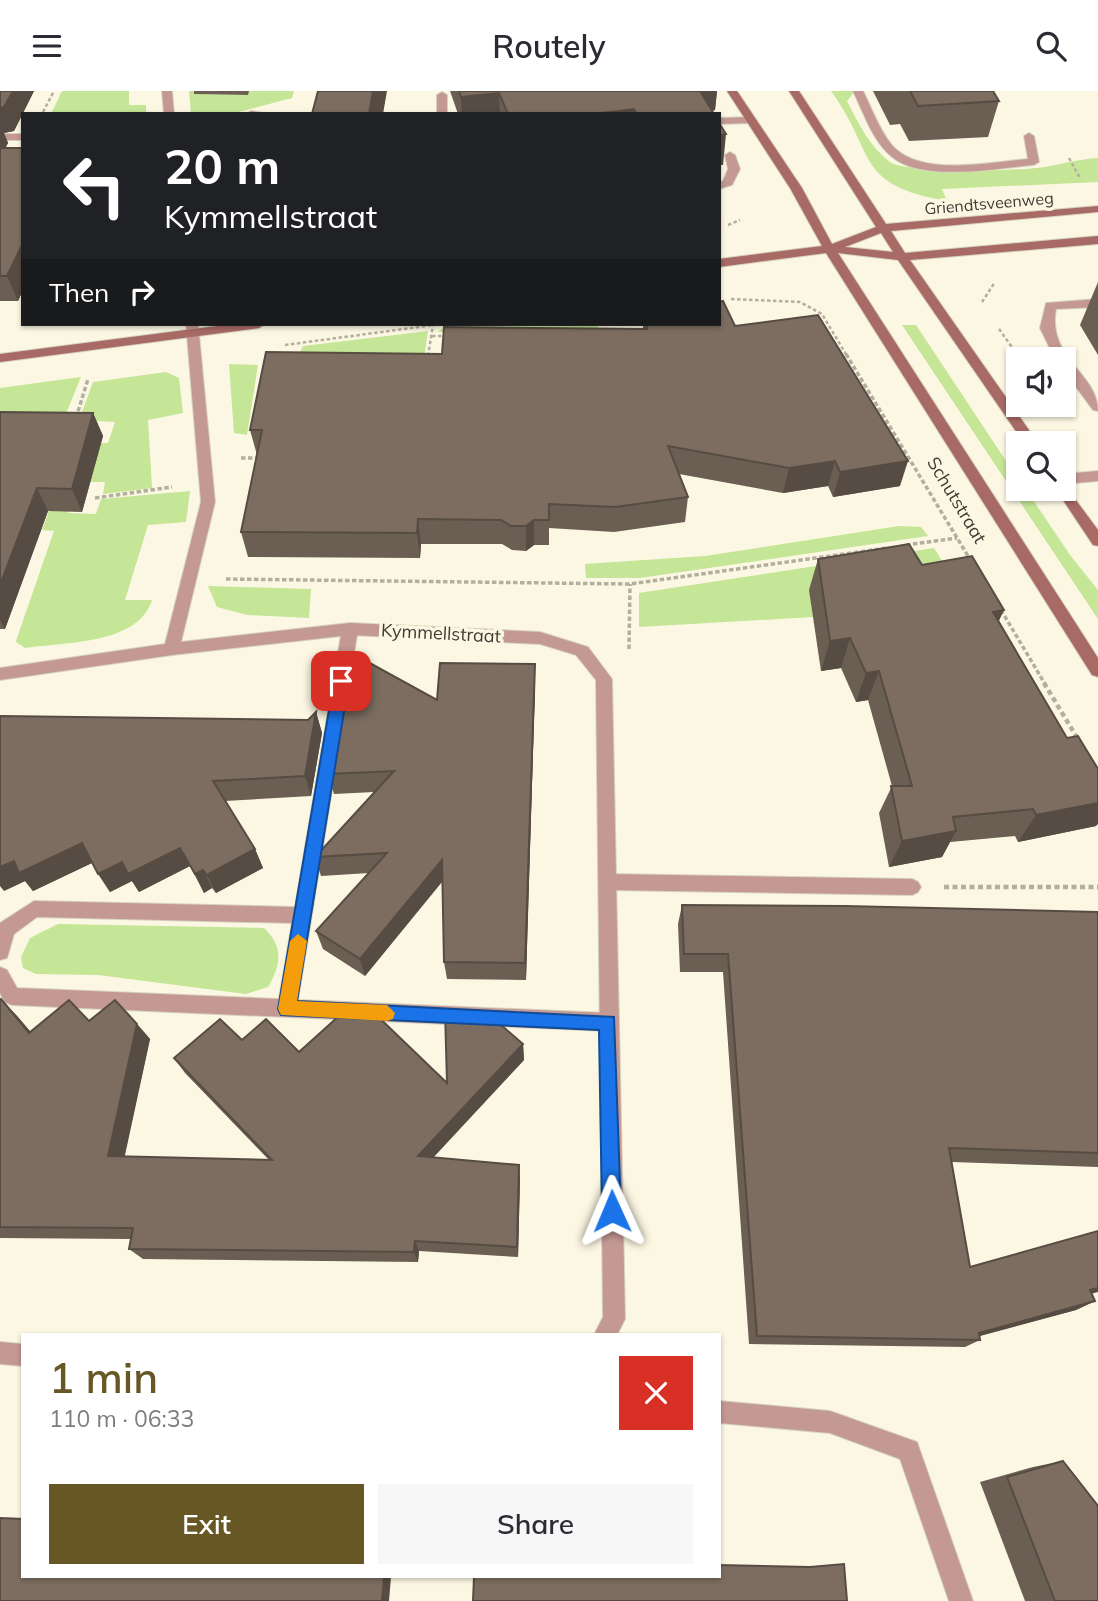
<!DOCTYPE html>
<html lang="en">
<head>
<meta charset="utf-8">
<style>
	body { margin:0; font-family:Mulish,sans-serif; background:#f7f7f7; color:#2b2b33; height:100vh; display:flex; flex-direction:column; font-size:26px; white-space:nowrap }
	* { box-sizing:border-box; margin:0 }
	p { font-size:23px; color:#7c7c81 }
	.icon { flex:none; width:38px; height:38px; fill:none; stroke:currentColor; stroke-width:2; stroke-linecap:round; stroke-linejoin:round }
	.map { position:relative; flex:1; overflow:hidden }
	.drawer { position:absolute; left:21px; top:1242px; width:700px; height:245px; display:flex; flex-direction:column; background:#fff; border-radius:0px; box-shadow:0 2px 5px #0004 }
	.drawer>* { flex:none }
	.guide { position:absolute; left:21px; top:21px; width:700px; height:214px; border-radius:0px; box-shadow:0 2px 5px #0004; background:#202124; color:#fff; overflow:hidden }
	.fabs { position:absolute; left:1006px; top:256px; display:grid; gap:14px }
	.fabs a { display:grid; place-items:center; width:70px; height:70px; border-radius:0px; background:#fff; box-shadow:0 2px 5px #0004; font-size:35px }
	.pin { position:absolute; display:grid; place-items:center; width:60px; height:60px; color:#fff; margin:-30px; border-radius:14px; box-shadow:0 4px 10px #0006 }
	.me { position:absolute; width:77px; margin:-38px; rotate:359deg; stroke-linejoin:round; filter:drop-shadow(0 0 5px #0008) }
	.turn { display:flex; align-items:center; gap:24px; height:147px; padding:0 28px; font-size:32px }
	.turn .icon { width:91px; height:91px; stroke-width:2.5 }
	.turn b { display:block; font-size:49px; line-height:60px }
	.then { display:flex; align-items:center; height:66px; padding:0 28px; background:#0003; gap:14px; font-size:26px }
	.round { display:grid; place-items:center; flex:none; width:74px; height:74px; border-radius:0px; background:#f7f7f7 }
	.headline { display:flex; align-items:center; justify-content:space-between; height:119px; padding:0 28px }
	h1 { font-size:42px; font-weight:600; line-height:52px; color:#665724 }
	.cta { display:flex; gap:14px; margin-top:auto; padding:14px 28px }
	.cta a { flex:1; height:80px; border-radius:0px; background:#665724; color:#fff; font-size:28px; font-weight:600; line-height:80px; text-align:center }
	.cta a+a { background:#f7f7f7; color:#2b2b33 }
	header { display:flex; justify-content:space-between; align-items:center; height:91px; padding:0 28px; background:#fff; font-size:32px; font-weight:600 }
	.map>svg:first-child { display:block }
</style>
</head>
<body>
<header><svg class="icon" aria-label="menu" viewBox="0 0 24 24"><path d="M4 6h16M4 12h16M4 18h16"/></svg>Routely<svg class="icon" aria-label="search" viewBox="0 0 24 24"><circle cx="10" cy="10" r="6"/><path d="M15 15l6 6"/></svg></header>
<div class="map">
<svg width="1098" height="1510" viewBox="0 0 1098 1510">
	<rect width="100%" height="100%" fill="#fcf7e2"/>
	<g fill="#c4e696">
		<path d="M62 0H129V14H146V23H51Z"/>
		<path d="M189 0H196L195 3 247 4 249 0H294L292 7 231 23H191Z"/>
		<path d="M831 0H855L847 10C858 32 870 56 890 71 907 83 1021 80 1045 76 1063 73 1079 68 1098 67V91L942 98 947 110C853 93 878 65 831 0Z"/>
		<path d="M482 233H598L599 240 438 241 441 238Z"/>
		<path d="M902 234H916L1018 388V397H1025L1070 464 1098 499V528Z"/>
		<path d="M428 240 424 267 298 266 303 255Z"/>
		<path d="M229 273 258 274 247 344 234 342Z"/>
		<path d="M166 281 179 287 183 322 148 329 152 397 103 403 105 391H79L68 422 96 423 101 408 190 400 186 431 148 434 125 509H152C138 554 64 551 25 557L16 551 17 547 54 440 42 439 74 351 108 352 115 331 79 329 93 291Z"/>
		<path d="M81 286 65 325 0 324V297Z"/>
		<path d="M899 435 921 436 928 445 640 487H586L585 473 705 465Z"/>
		<path d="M934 457 944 473 810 499 813 526 639 536V502Z"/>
		<path d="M208 495 311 498 309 527 247 524 217 516Z"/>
		<path d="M58 833 264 837C284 856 281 874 268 896L246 903 98 884 36 883 23 877 21 866 30 847Z"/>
	</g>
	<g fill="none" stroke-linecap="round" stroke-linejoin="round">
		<g stroke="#d6d2bf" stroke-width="2">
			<g id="lane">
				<path d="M853 0H863C872 18 879 38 891 53 919 87 990 71 1028 68L1024 45 1029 42 1034 45 1039 71 1034 74C997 77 921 92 891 65 872 49 864 22 853 0Z"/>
				<path d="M442 1 447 4V23H437V4Z"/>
				<path d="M719 27 751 26 756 29 751 32 719 33Z"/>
				<path d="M730 61 735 64 740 78 732 94 719 98V91L723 90 728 78 725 64Z"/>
				<path d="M1098 208V216L1056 218C1047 268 1098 282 1098 320L1093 319 1064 280V268H1055L1040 237 1046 212Z"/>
				<path d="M1098 380V390L1064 393V383Z"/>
				<path d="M350 532 358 538 298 909 608 922 615 925 618 931 615 937 608 940 12 914 5 911 0 902V876L7 879 17 897 279 908 292 832 37 826 14 843 7 867 0 869V832L34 810 295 816 342 538Z"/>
				<path d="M608 783 912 788 918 791 921 796 918 801 912 804 608 799 602 796 599 791 602 786Z"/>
				<path d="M719 1310 830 1320 917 1351 973 1510H949L900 1368 830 1342 719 1332Z"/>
			</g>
		</g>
		<g stroke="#d6d2bf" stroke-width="2">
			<g id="street">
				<path d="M162 0H172L174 23H164Z"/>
				<path d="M251 20 270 23H246Z"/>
				<rect x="0" y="43" width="23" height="6"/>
				<path d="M186 233H198L215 411 181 551 350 532 540 541 588 556 612 588 625 1228 617 1244H594L603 1226 596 589 576 564 540 553 350 544 172 564 0 589V577L165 553 201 411Z"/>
				<path d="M0 1251 23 1253V1275L0 1273Z"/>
			</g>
		</g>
		<g stroke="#d6d2bf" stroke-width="2">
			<g id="secondary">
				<path d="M727 0H737L802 97 832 153 876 136 789 0H799L886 133 1098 115V121L891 140 905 162 1098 145V153L910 169 1038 352H1024L898 169 838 162 1098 567V586L1092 584 826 162 719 176V168L822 155 790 97ZM881 142 893 161 845 156Z"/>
				<path d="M232 233H265L259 237 0 271V263Z"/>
				<path d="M1064 393 1098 439V455L1093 454 1055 397H1064Z"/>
			</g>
		</g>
		<g stroke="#b3af9f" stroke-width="2.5" stroke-dasharray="3.5 2.5" stroke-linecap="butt">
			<path d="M43 21 54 0"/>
			<path d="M1069 67 1080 87"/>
			<path d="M728 134 740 129"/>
			<path d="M731 208 800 211 822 223 847 265"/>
			<path d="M982 211 995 191"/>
			<path d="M999 238 1014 259"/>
			<path d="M432 245H448"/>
			<path d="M285 254 441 233"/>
			<path d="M428 265 433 234"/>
		</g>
		<g stroke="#b3af9f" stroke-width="3.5" stroke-dasharray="4.5 2.5" stroke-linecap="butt">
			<path d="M846 263 971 470"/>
			<path d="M428 266V263"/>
			<path d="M76 327 88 288"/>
			<path d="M241 367H261"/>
			<path d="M95 407 172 396"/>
			<path d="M906 454 957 447"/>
			<path d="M226 488 630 493 887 457"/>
			<path d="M1001 519 1045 593"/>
			<path d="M629 558 630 493"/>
		</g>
		<g stroke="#b3af9f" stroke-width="4.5" stroke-dasharray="5 3.5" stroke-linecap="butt">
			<path d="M1044 592 1079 650"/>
			<path d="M944 796H1098"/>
		</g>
		<use href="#lane" fill="#c49893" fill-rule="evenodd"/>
		<use href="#street" fill="#c49893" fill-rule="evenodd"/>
		<use href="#secondary" fill="#a86a64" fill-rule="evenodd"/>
	</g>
	<g fill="#6b5e53">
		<path d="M0 0H34L14 40 4 42 8 52 5 57H23V199L18 210H0Z"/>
		<path d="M194 0H249L248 4 194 3Z"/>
		<path d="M450 0H717L715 19 712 20 714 23H458Z"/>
		<path d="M873 0H993L999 10 988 46 909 50 900 33 890 34Z"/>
		<path d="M1098 191V264L1080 234Z"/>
		<path d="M643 233H719L735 235 900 395 833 406 828 395 783 402 679 383 688 406 685 431 614 441 549 437V454H534L526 460 512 459 502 453H421L420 467 248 466 241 441 257 364 250 339 442 263 643 238Z"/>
		<path d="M0 321 93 322 103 345 82 421 48 420 5 538H0Z"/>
		<path d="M818 468 922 474 999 531 1096 735 1018 751 1015 745 950 751 942 766 889 776 879 722 892 695 868 609 856 611 841 577 821 580 809 499Z"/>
		<path d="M535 573V594L526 889 447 888 444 871 442 791 365 885 323 858 316 840 369 782 321 785 315 766 374 701 334 703 328 683 437 609Z"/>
		<path d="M316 621 322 642 311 705 225 710 255 758 263 777 216 802 212 797 204 802 190 775 139 801 132 790 110 801 92 772 33 800 25 790 4 800 308 629Z"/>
		<path d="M682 814 1098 821V1076L952 1071 970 1176 1092 1203 1095 1210 1076 1219 980 1245V1249L965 1256 749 1253 723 881H680L678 833Z"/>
		<path d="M0 909 17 925 30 940 89 930 137 933 150 948 124 1066 269 1069 185 982 174 967 242 949 447 992 523 953 524 969 433 1067 520 1086 518 1166 419 1160 418 1171 143 1168 129 1158 131 1148 0 1147Z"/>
		<path d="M1063 1370 1098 1510H1025L980 1391 1033 1376Z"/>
	</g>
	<g fill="#574c43">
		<path d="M13 0H34L14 40 4 42 8 52 0 68V17Z"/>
		<path d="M373 0H387L383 23H369Z"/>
		<path d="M694 0H717L715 19 692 22Z"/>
		<path d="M499 2 500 23H462L461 6Z"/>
		<path d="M634 18V23H593Z"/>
		<path d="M726 43 723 74H719V44Z"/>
		<path d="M23 152V199L18 210 7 185Z"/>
		<path d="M93 322 103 345 82 421 72 398Z"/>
		<path d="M835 370 828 395 783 402 789 377Z"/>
		<path d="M908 370 900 395 833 406 840 381Z"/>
		<path d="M37 397 48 420 5 538 0 529V494Z"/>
		<path d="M418 428 421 453 420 467 417 442Z"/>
		<path d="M534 429V454L526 460V435Z"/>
		<path d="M1004 519 990 549 993 521Z"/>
		<path d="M850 547 841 577 821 580 830 550Z"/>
		<path d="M535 573V594L526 889 525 872Z"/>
		<path d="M879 580 868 609 856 611 866 582Z"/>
		<path d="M316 621 322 642 311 705 305 685Z"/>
		<path d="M1098 712V733L1096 735 1018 751 1036 724Z"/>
		<path d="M956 740 942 766 889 776 902 750Z"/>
		<path d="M82 752 94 771 33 800 25 790 4 800 0 795V776L14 770Z"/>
		<path d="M180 757 190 775 139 801 132 790 110 801 98 783 122 771Z"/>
		<path d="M255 758 263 777 216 802 207 784Z"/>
		<path d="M442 769 444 788 365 885 360 868Z"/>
		<path d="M203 779 212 797 204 802 195 783Z"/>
		<path d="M1 908 17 925 44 957 29 942Z"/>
		<path d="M137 933 150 948 122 1078 108 1065Z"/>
		<path d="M523 953 524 969 422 1078 418 1065Z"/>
		<path d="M519 1074 520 1086 518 1166 517 1156Z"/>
		<path d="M415 1150 419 1160 418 1171 414 1161Z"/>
		<path d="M1098 1197V1201L1072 1208 1090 1199Z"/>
		<path d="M1095 1210 1076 1219 968 1248 979 1242Z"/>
		<path d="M384 1486H391L389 1510H382Z"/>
	</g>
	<g fill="#7c6d60" stroke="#574c43" stroke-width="2">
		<path d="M0 0H13L4 16 0 17Z"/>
		<path d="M318 0H373L369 23H312Z"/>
		<path d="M459 0H700L714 23H637L634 18 593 23H508L499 2 461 6Z"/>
		<path d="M910 0H993L999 10 918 15Z"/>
		<path d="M719 32 726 43 719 44Z"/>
		<path d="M0 57H23V152L7 185H0Z"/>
		<path d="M723 210 735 235 818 224 908 370 840 381 835 370 789 377 668 355 688 406 615 416 549 413V429H534L526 435H511L501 429 418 428 417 442 241 441 262 339H250L266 261 442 263 444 236 647 238 646 233H719V211Z"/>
		<path d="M0 321 93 322 72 398 37 397 0 494Z"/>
		<path d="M909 453 922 474 972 465 1004 519 993 521 1067 647 1078 645 1098 678V712L1036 724 1033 718 953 726 956 740 902 750 891 695H912L879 580 866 582 850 547 830 550 818 468Z"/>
		<path d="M366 570 437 609 440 572 535 573 525 872 444 871 442 769 360 868 316 840 387 762 315 766 394 680 328 683 343 593Z"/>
		<path d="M316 621 305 685 213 690 255 758 207 784 203 779 195 783 180 757 128 783 122 771 98 783 82 752 19 782 14 770 0 776V625L308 629Z"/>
		<path d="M682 814 845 815 1098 821V1062L949 1057 970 1176 1098 1140V1197L1090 1199 1095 1210 979 1242 980 1249 757 1245 728 863H684Z"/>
		<path d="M1 908 29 942 69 909 89 930 115 909 137 933 108 1065 272 1069 174 967 220 928 242 949 266 928 299 961 350 915 368 916 447 992 445 920 486 921 523 953 418 1065 519 1074 517 1156 415 1150 414 1161 129 1158 133 1137 0 1136V909Z"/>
		<path d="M1063 1370 1098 1415V1510H1055L1007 1386Z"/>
		<path d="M0 1427 23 1428V1486H384L382 1510H0Z"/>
		<path d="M844 1473 847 1510H473L474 1486H719V1474L810 1476Z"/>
	</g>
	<path fill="#1a73e8" stroke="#114b97" stroke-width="2" d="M341 584 349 590 297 910 614 926 621 1120 619 1127 612 1130 605 1127 602 1120 599 939 281 924 278 918 334 590Z"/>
	<path fill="#f59e0b" d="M298 843 307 850 297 910 387 914 395 922 393 928 387 930 281 924 278 918 290 850Z"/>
	<g text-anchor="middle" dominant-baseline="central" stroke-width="7" stroke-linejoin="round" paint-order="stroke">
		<g font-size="16" fill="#3e3c34" stroke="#fcf7e2">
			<text transform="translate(989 112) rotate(-5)">Griendtsveenweg</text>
		</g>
		<g font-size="18" fill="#3e3c34" stroke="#fcf7e2">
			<text transform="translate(957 409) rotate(59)">Schutstraat</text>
			<text transform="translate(441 542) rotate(3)">Kymmellstraat</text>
		</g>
	</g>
</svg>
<div class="fabs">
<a><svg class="icon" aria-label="sound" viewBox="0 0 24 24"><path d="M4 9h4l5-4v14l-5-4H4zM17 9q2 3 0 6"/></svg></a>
<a><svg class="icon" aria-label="search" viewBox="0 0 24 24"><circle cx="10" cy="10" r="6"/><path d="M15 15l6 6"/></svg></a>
</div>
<div class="pin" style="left:341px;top:590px;background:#d93025"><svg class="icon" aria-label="arrive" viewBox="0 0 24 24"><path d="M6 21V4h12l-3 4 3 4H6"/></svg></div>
<svg class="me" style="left:612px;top:1120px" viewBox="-20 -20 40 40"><path d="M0-17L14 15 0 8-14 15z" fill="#1a73e8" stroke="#fff" stroke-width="4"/></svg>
<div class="guide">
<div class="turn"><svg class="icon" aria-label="left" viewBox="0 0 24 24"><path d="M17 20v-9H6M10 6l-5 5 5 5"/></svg><div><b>20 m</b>Kymmellstraat</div></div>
<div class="then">Then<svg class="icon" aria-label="right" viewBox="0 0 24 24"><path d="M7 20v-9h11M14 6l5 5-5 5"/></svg></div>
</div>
<section class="drawer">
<div class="headline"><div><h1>1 min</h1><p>110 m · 06:33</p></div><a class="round" style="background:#d93025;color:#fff"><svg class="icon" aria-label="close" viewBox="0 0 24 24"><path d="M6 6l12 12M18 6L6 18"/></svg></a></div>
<div class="cta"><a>Exit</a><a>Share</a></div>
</section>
</div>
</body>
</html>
